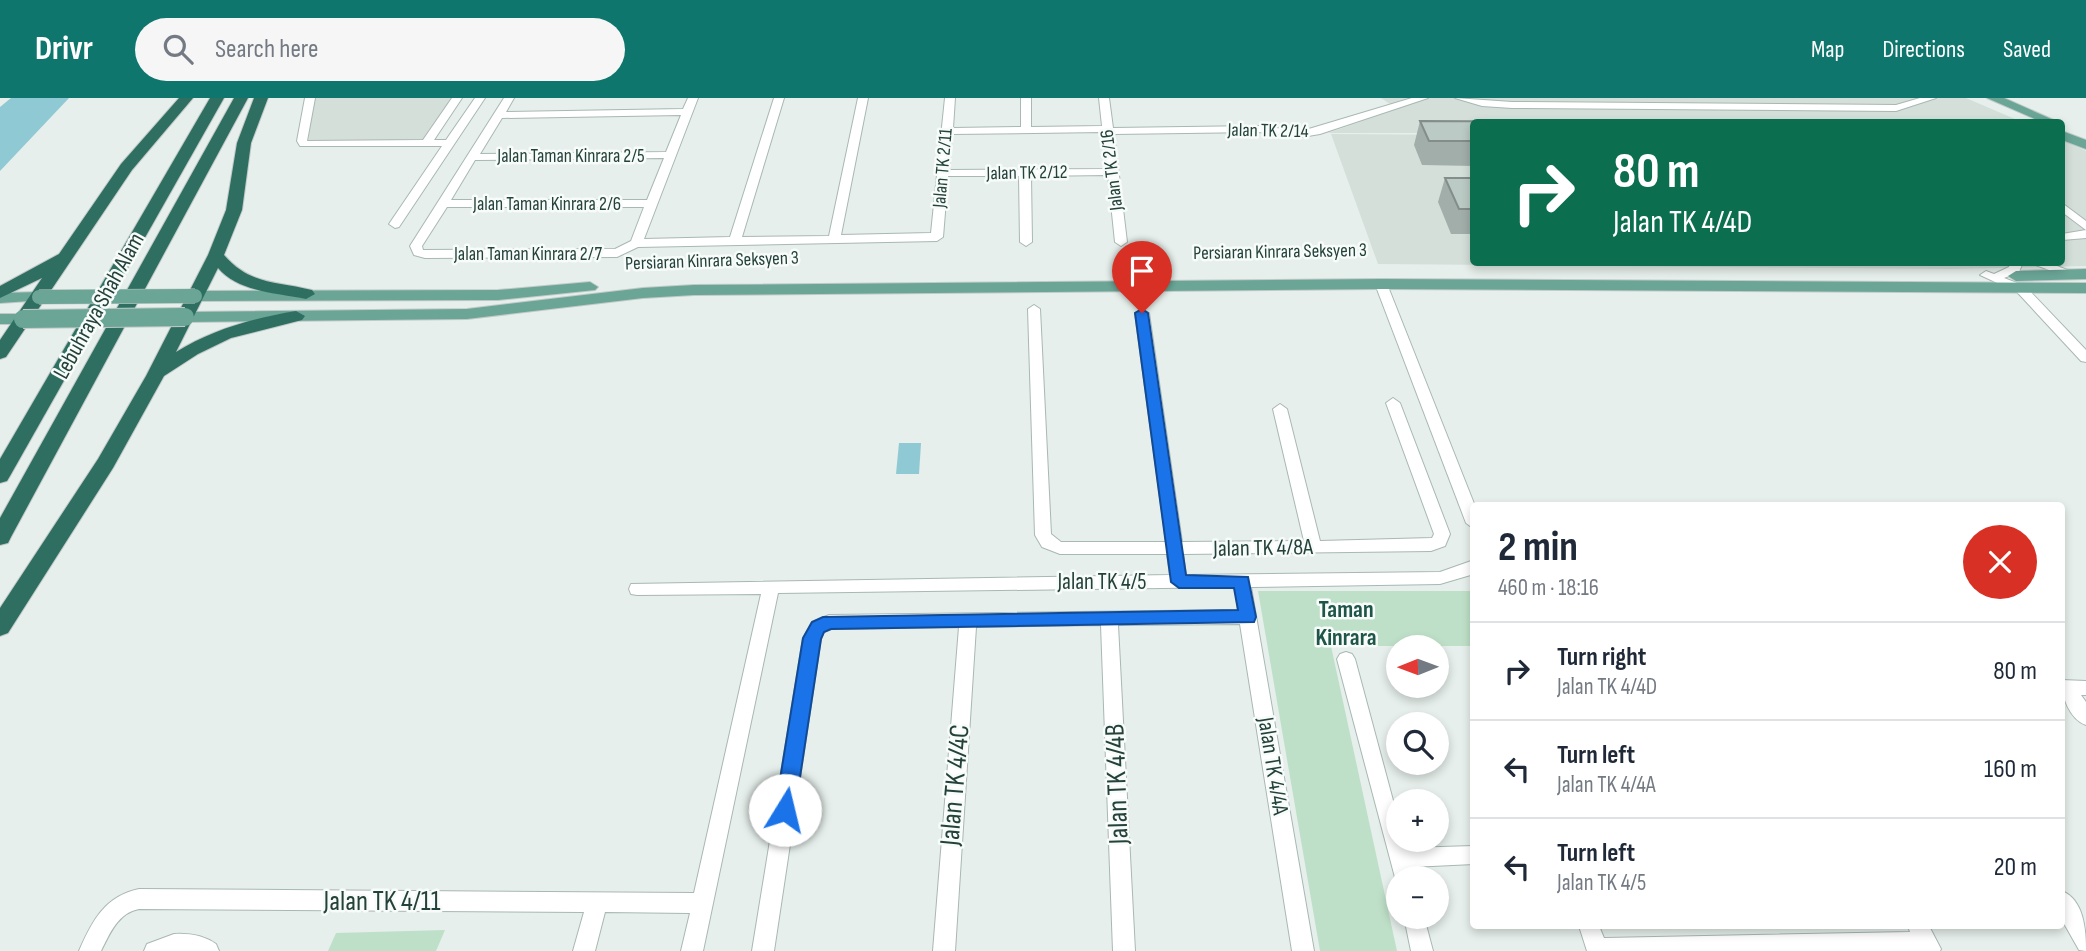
<!DOCTYPE html>
<html lang="en">
<head>
<meta charset="utf-8">
<style>
	body { margin:0; font-family:"Sofia Sans Condensed",sans-serif; background:#f6f6f7; color:#1f2937; height:100vh; display:flex; flex-direction:column; font-size:26px; white-space:nowrap }
	* { box-sizing:border-box; margin:0 }
	p { font-size:23px; color:#747a83 }
	.icon { flex:none; width:38px; height:38px; fill:none; stroke:currentColor; stroke-width:2; stroke-linecap:round; stroke-linejoin:round }
	.map { position:relative; flex:1; overflow:hidden }
	.details { position:absolute; left:1470px; top:404px; width:595px; height:427px; display:flex; flex-direction:column; background:#fff; border-radius:7px; box-shadow:0 4px 10px #0003 }
	.details>* { flex:none }
	.guide { position:absolute; left:1470px; top:21px; width:595px; height:147px; border-radius:7px; box-shadow:0 4px 10px #0003; background:#0b6e4f; color:#fff; overflow:hidden }
	.needle { width:46px; rotate:269deg }
	.fabs { position:absolute; left:1386px; top:537px; display:grid; gap:14px }
	.fabs a { display:grid; place-items:center; width:63px; height:63px; border-radius:50%; background:#fff; box-shadow:0 4px 10px #0003; font-size:35px }
	.pin { position:absolute; display:grid; place-items:center; width:60px; height:60px; color:#fff; margin:-72px -30px; border-radius:50% 50% 50% 0; rotate:-45deg; box-shadow:0 0 7px #0007 }
	.pin .icon { rotate:45deg }
	.me { position:absolute; width:77px; margin:-38px; rotate:9deg; stroke-linejoin:round; filter:drop-shadow(0 0 5px #0008) }
	.turn { display:flex; align-items:center; gap:24px; height:147px; padding:0 28px; font-size:32px }
	.turn .icon { width:91px; height:91px; stroke-width:2.5 }
	.turn b { display:block; font-size:49px; line-height:60px }
	.round { display:grid; place-items:center; flex:none; width:74px; height:74px; border-radius:37px; background:#f6f6f7 }
	.headline { display:flex; align-items:center; justify-content:space-between; height:119px; padding:0 28px }
	h1 { font-size:42px; font-weight:700; line-height:52px }
	ul { padding:0; list-style:none }
	li { display:flex; align-items:center; gap:21px; height:98px; padding:0 28px; border-top:2px solid #e0e1e3 }
	li div { flex:1 }
	li b { display:block; font-size:26px }
	li em { font-style:normal }
	header { display:flex; align-items:center; gap:42px; box-sizing:border-box; height:98px; padding:0 35px; background:#0f766e; color:#fff }
	header strong { font-size:33px }
	nav { display:flex; gap:38px; margin-inline-start:auto; font-size:24px }
	.search { width:490px; height:63px; background:#f6f6f7; display:flex; align-items:center; gap:18px; box-sizing:border-box; padding:0 24px; border-radius:38px; color:#747a83; font-size:26px }
	.map>svg:first-child { display:block }
</style>
</head>
<body>
<header>
<strong>Drivr</strong>
<div class="search"><svg class="icon" aria-label="search" viewBox="0 0 24 24"><circle cx="10" cy="10" r="6"/><path d="M15 15l6 6"/></svg>Search here</div>
<nav><a>Map</a><a>Directions</a><a>Saved</a></nav>
</header>
<div class="map">
<svg width="2086" height="853" viewBox="0 0 2086 853">
	<rect width="100%" height="100%" fill="#e6efeb"/>
	<g fill="#d4dfda">
		<path d="M314 0H452L424 44H308Z"/>
		<path d="M1381 0H1966L2022 24H1474L1473 35H1328L1397 11Z"/>
		<path d="M1331 36 1473 37 1474 164H2062V42L2086 53V168L1951 171 1378 166Z"/>
	</g>
	<g fill="#bfe0c8">
		<path d="M1258 493H1473V548H1331L1397 853H1320Z"/>
		<path d="M445 832 436 853H328L336 835Z"/>
	</g>
	<g fill="#8ec9d4">
		<path d="M11 0H69L0 73V9Z"/>
		<path d="M899 345H921L919 376H896Z"/>
	</g>
	<g fill="none" stroke-linecap="round" stroke-linejoin="round">
		<g stroke="#a8b8b2" stroke-width="2">
			<g id="minor">
				<path d="M305 0H315L307 43 423 42 452 0H462L434 42H446L475 0H485L399 129 395 130 389 126 442 48H300L297 43Z"/>
				<path d="M504 0H514L506 14 683 11 688 0H698L644 141 730 139 774 0H784L742 139 829 138 858 0H868L841 137 931 135 945 0H955L953 30 1021 29V0H1031V29L1102 28 1099 0H1109L1113 30 1258 28 1302 33 1412 0H1428L1320 36 1302 39 1258 34 1114 36 1127 144 1121 148 1115 144 1108 77 1031 78 1032 144 1026 148 1020 144 1019 78H948L943 139 937 143 638 149 617 159 425 160 414 157 410 148ZM681 17 666 54 480 56 502 20ZM1103 34 1107 71 949 72 952 36ZM664 60 647 102H451L475 62ZM447 109H644L631 143 615 151 423 152 422 148Z"/>
				<path d="M1455 0 1512 4 1896 7 1920 0H1936L1896 13 1512 10 1482 8Z"/>
				<path d="M2062 105 2086 123V140L2062 142V136L2086 132 2062 114Z"/>
				<path d="M2011 164H2023L2019 174 2004 180 2025 188 2086 252V264L2081 263 2017 194 1980 177 1986 173 1994 176 2009 169Z"/>
				<path d="M2027 164H2047L2080 177 2074 181Z"/>
				<path d="M1381 182 1387 186 1475 408 1474 431 1466 425 1375 186Z"/>
				<path d="M1034 207 1040 211 1051 436 1061 444H1166L1135 215 1142 211 1149 215 1182 444 1304 443 1273 311 1280 306 1287 311 1320 443 1432 440 1434 436 1386 305 1393 300 1400 305 1450 436 1445 448 1431 453 1183 456 1186 477 1440 474 1474 462V476L1440 486 1251 489 1314 853H1292L1240 526 1118 527 1135 853H1113L1101 527 976 529 955 853H933L959 529 831 531 824 534 821 540 774 853H752L803 540 812 524 829 517 1238 512 1235 489 778 495 703 853H681L690 815 605 814 595 853H573L584 814 139 811C118 815 110 835 101 853H79C92 823 105 798 139 791L694 795 761 496 637 497 631 496 629 491 631 486 1170 477 1167 456H1060L1042 449 1035 437 1028 211Z"/>
				<path d="M1346 554 1352 556 1355 561 1398 721V742H1404L1406 750 1474 748V766L1411 769 1414 780H1398L1397 787 1337 561 1340 556Z"/>
				<path d="M2062 582 2086 583V597H2081L2086 604V627C2069 621 2061 597 2062 582Z"/>
				<path d="M2062 793C2084 802 2086 832 2086 853L2079 852 2062 822Z"/>
				<path d="M1404 819H1424L1433 853H1411Z"/>
				<path d="M1579 828H1599L1604 840 1910 834 1908 828H1929L1941 851 1940 853H1587Z"/>
				<path d="M174 836C189 835 203 837 216 846L219 853H144L147 846Z"/>
			</g>
		</g>
		<g stroke="#c2cac8" stroke-width="2">
			<g id="major">
				<path d="M1987 0H2004L2058 24H2042Z"/>
				<path d="M2062 33 2086 42V51L2062 42Z"/>
				<path d="M2086 171V181L2016 183 2008 178 2016 173Z"/>
				<path d="M1381 181 2086 185V195L1381 191 694 197 643 200 467 221 185 224 177 219 185 214 467 211 643 190 694 187Z"/>
				<path d="M590 184 598 189 595 192 498 202 195 203 187 198 195 193 498 192Z"/>
				<path d="M39 194 45 196 47 199 45 202 0 205V195Z"/>
				<path d="M0 216H23L31 221 23 226H0Z"/>
			</g>
		</g>
		<g stroke="#c2cac8" stroke-width="2">
			<g id="highway">
				<path d="M179 0H193L132 72 6 259 0 261V242L42 180 0 200V188L59 156 121 66Z"/>
				<path d="M210 0H224L10 378 7 383 0 385V361Z"/>
				<path d="M234 0H248L11 439 8 445 0 447V420Z"/>
				<path d="M254 0H268L251 45 242 112 224 157C250 187 276 183 312 192L315 196 306 201C277 195 238 194 218 170L176 254C213 231 254 220 296 213L305 218 302 222 231 240 198 256 164 278 113 370 8 535 0 538V510L98 361 146 278 208 157 226 112 237 45Z"/>
			</g>
		</g>
		<use href="#minor" fill="#fff" fill-rule="evenodd"/>
		<use href="#major" fill="#6aa596" fill-rule="evenodd"/>
		<use href="#highway" fill="#2f6f62" fill-rule="evenodd"/>
		<g stroke="#c2cac8" stroke-width="15" stroke-linecap="butt">
			<g id="major-bridge-far1">
				<path d="M39 199 195 198"/>
				<path d="M129 220 185 219"/>
			</g>
		</g>
		<g stroke="#c2cac8" stroke-width="20" stroke-linecap="butt">
			<path id="major-bridge" d="M23 221 185 219"/>
		</g>
		<use href="#major-bridge-far1" stroke="#6aa596" stroke-width="14"/>
		<use href="#major-bridge" stroke="#6aa596" stroke-width="18"/>
	</g>
	<g fill="#a1aea9">
		<path d="M1420 23 1474 24V68L1422 67 1414 47Z"/>
		<path d="M1445 80H1474V136H1451L1438 104Z"/>
	</g>
	<g fill="#bbcac4" stroke="#838d89" stroke-width="2">
		<path d="M1420 23 1618 24H1474V43H1429Z"/>
		<path d="M1445 80H1474V111H1459Z"/>
	</g>
	<path fill="#1a73e8" stroke="#114b97" stroke-width="2" d="M1142 211 1148 215 1186 477 1248 479 1256 519 1254 524 831 531 824 534 821 541 795 712 792 719 785 721 778 719 775 712 803 540 812 524 823 519 1238 512 1234 490H1179L1171 484 1135 215Z"/>
	<g text-anchor="middle" dominant-baseline="central" stroke-width="5" stroke-linejoin="round" paint-order="stroke">
		<g font-size="19" fill="#24423a" stroke="#f7fbf9">
			<text transform="translate(1268 33) rotate(1)">Jalan TK 2/14</text>
			<text x="571" y="58">Jalan Taman Kinrara 2/5</text>
			<text transform="translate(943 70) rotate(-85)">Jalan TK 2/11</text>
			<text transform="translate(1112 72) rotate(-97)">Jalan TK 2/16</text>
			<text transform="translate(1027 75) rotate(-1)">Jalan TK 2/12</text>
			<text x="547" y="106">Jalan Taman Kinrara 2/6</text>
			<text transform="translate(1280 154) rotate(-1)">Persiaran Kinrara Seksyen 3</text>
			<text x="528" y="156">Jalan Taman Kinrara 2/7</text>
			<text transform="translate(712 163) rotate(-2)">Persiaran Kinrara Seksyen 3</text>
		</g>
		<g font-size="23" fill="#24423a" stroke="#f7fbf9">
			<text transform="translate(99 208) rotate(-61)">Lebuhraya Shah Alam</text>
			<text transform="translate(1263 450) rotate(-1)">Jalan TK 4/8A</text>
			<text x="1102" y="484">Jalan TK 4/5</text>
			<text transform="translate(1273 668) rotate(81)">Jalan TK 4/4A</text>
		</g>
		<g font-size="24" font-weight="bold" fill="#1f5548" stroke="#f7fbf9">
			<text x="1346" y="511">Taman<tspan x="1346" dy="28">Kinrara</tspan></text>
		</g>
		<g font-size="28" fill="#24423a" stroke="#f7fbf9">
			<text transform="translate(1117 686) rotate(-92)">Jalan TK 4/4B</text>
			<text transform="translate(955 687) rotate(-85)">Jalan TK 4/4C</text>
			<text x="382" y="803">Jalan TK 4/11</text>
		</g>
	</g>
</svg>
<div class="fabs">
<a><svg class="needle" viewBox="-14 -14 28 28"><path d="M0-13l5 13h-10z" fill="#e53935"/><path d="M0 13l5-13h-10z" fill="#747a83"/></svg></a>
<a><svg class="icon" aria-label="search" viewBox="0 0 24 24"><circle cx="10" cy="10" r="6"/><path d="M15 15l6 6"/></svg></a>
<a>+</a>
<a>−</a>
</div>
<div class="pin" style="left:1142px;top:215px;background:#d93025"><svg class="icon" aria-label="arrive" viewBox="0 0 24 24"><path d="M6 21V4h12l-3 4 3 4H6"/></svg></div>
<svg class="me" style="left:785px;top:712px" viewBox="-20 -20 40 40"><circle r="19" fill="#fff"/><path d="M0-13L10 11 0 6-10 11z" fill="#1a73e8"/></svg>
<div class="guide">
<div class="turn"><svg class="icon" aria-label="right" viewBox="0 0 24 24"><path d="M7 20v-9h11M14 6l5 5-5 5"/></svg><div><b>80 m</b>Jalan TK 4/4D</div></div>
</div>
<section class="details">
<div class="headline"><div><h1>2 min</h1><p>460 m · 18:16</p></div><a class="round" style="background:#d93025;color:#fff"><svg class="icon" aria-label="close" viewBox="0 0 24 24"><path d="M6 6l12 12M18 6L6 18"/></svg></a></div>
<ul>
<li><svg class="icon" aria-label="right" viewBox="0 0 24 24"><path d="M7 20v-9h11M14 6l5 5-5 5"/></svg><div><b>Turn right</b><p>Jalan TK 4/4D</p></div><em>80 m</em></li>
<li><svg class="icon" aria-label="left" viewBox="0 0 24 24"><path d="M17 20v-9H6M10 6l-5 5 5 5"/></svg><div><b>Turn left</b><p>Jalan TK 4/4A</p></div><em>160 m</em></li>
<li><svg class="icon" aria-label="left" viewBox="0 0 24 24"><path d="M17 20v-9H6M10 6l-5 5 5 5"/></svg><div><b>Turn left</b><p>Jalan TK 4/5</p></div><em>20 m</em></li>
</ul>
</section>
</div>
</body>
</html>
